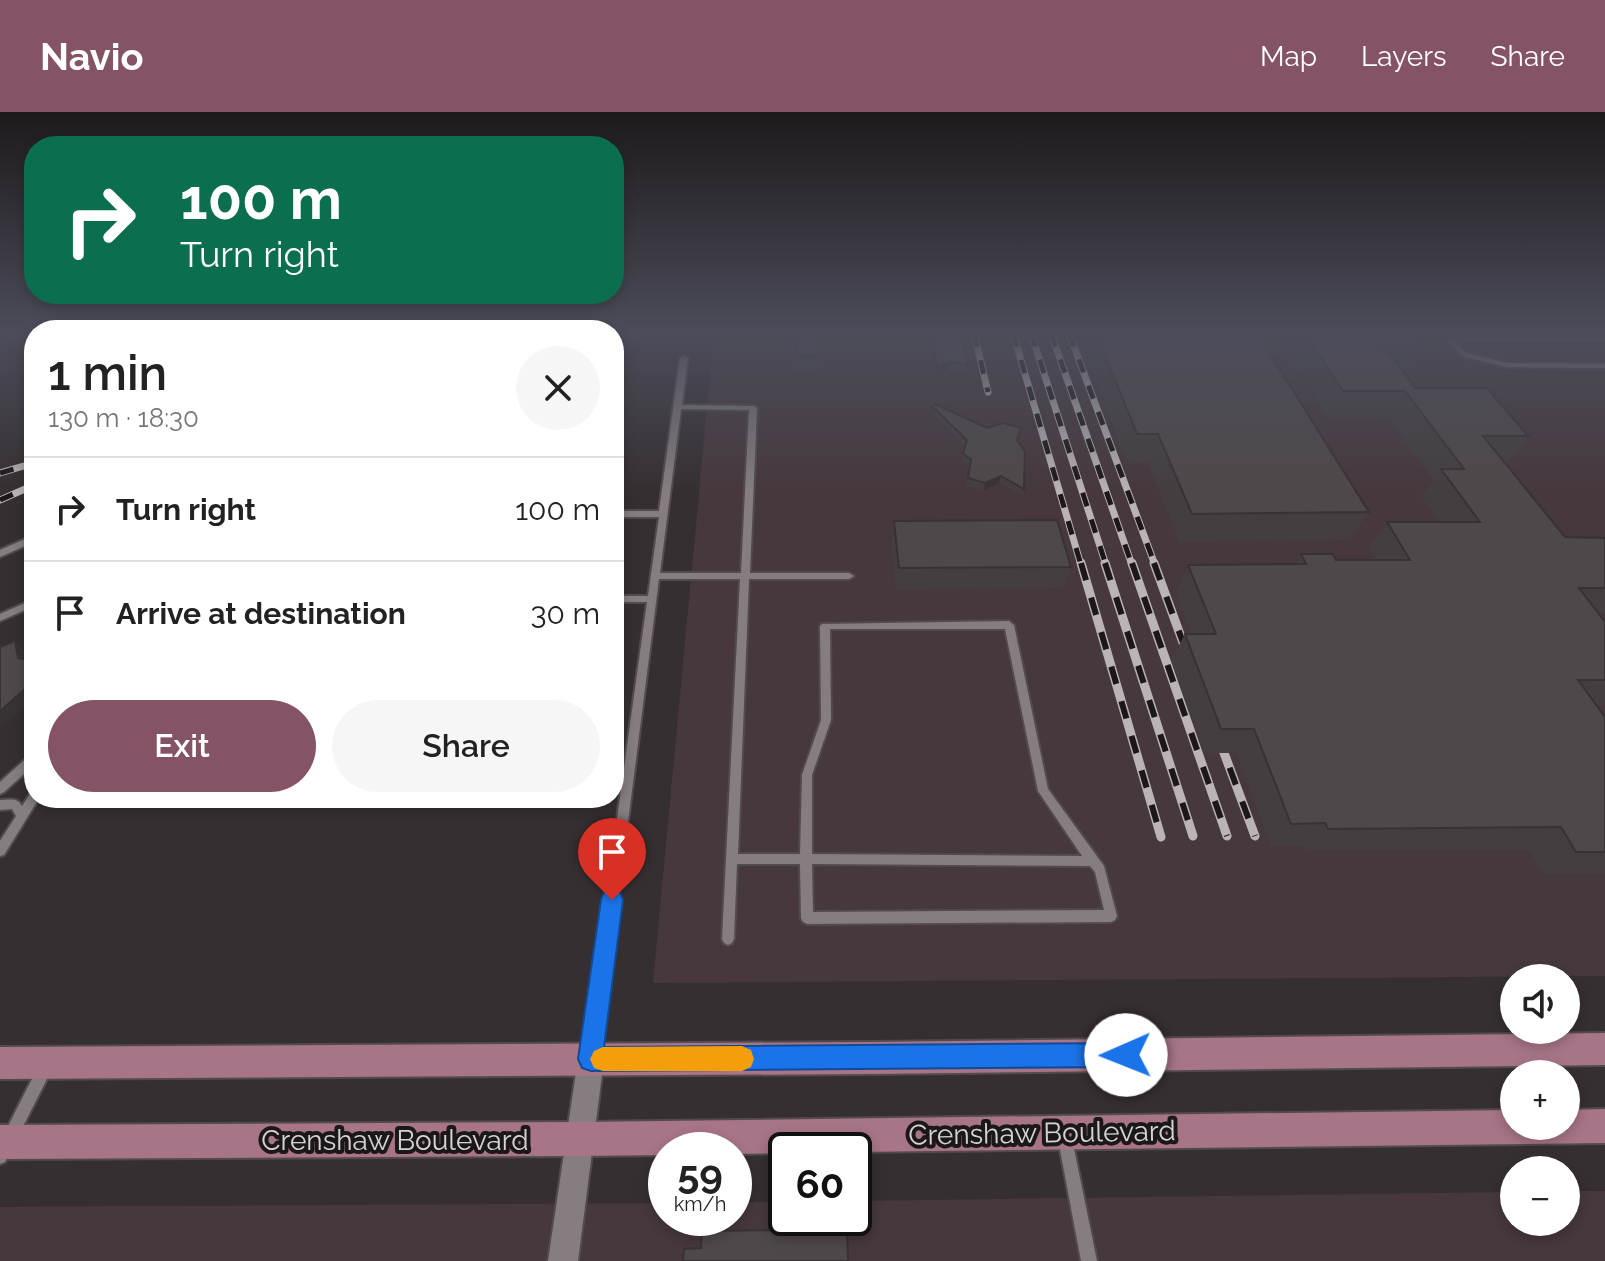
<!DOCTYPE html>
<html lang="en">
<head>
<meta charset="utf-8">
<style>
	body { margin:0; font-family:Raleway,sans-serif; background:#f6f6f6; color:#222; height:100vh; display:flex; flex-direction:column; font-size:30px; white-space:nowrap }
	* { box-sizing:border-box; margin:0 }
	p { font-size:26px; color:#767676 }
	.icon { flex:none; width:44px; height:44px; fill:none; stroke:currentColor; stroke-width:2; stroke-linecap:round; stroke-linejoin:round }
	.map { position:relative; flex:1; overflow:hidden }
	.details { position:absolute; left:24px; top:208px; width:600px; height:488px; display:flex; flex-direction:column; background:#fff; border-radius:32px; box-shadow:0 4px 12px #0003 }
	.details>* { flex:none }
	.top-card { position:absolute; left:24px; top:24px; width:600px; height:168px; border-radius:32px; box-shadow:0 4px 12px #0003; background:#0b6e4f; color:#fff; overflow:hidden }
	.buttons { position:absolute; left:1500px; top:852px; display:grid; gap:16px }
	.buttons a { display:grid; place-items:center; width:80px; height:80px; border-radius:50%; background:#fff; box-shadow:0 4px 12px #0003; font-size:40px }
	.speed { position:absolute; left:648px; top:1020px; display:flex; gap:16px; font-size:40px; font-weight:700; text-align:center }
	.speed>* { display:grid; place-content:center; width:104px; height:104px; border-radius:50%; background:#fff; box-shadow:0 4px 12px #0003; line-height:1 }
	.speed small { font-size:20px; font-weight:400 }
	.speed .limit { border:4px solid #111; border-radius:12px; background:#fff; color:#111 }
	.pin { position:absolute; display:grid; place-items:center; width:68px; height:68px; color:#fff; margin:-82px -34px; border-radius:50% 50% 50% 0; rotate:-45deg; box-shadow:0 0 8px #0007 }
	.pin .icon { rotate:45deg }
	.me { position:absolute; width:88px; margin:-44px; rotate:269deg; stroke-linejoin:round; filter:drop-shadow(0 0 6px #0008) }
	.turn { display:flex; align-items:center; gap:28px; height:168px; padding:0 24px; font-size:36px }
	.turn .icon { width:104px; height:104px; stroke-width:2.5 }
	.turn b { display:block; font-size:56px; line-height:68px }
	.round { display:grid; place-items:center; flex:none; width:84px; height:84px; border-radius:42px; background:#f6f6f6 }
	.overview { display:flex; align-items:center; justify-content:space-between; height:136px; padding:0 24px }
	h1 { font-size:48px; font-weight:600; line-height:60px }
	.primary-button { display:flex; gap:16px; margin-top:auto; padding:16px 24px }
	.primary-button a { flex:1; height:92px; border-radius:48px; background:#855366; color:#fff; font-size:32px; font-weight:600; line-height:92px; text-align:center }
	.primary-button a+a { background:#f6f6f6; color:#222 }
	ul { padding:0; list-style:none }
	li { display:flex; align-items:center; gap:24px; height:104px; padding:0 24px; border-top:2px solid #e0e0e0 }
	li div { flex:1 }
	li b { display:block; font-size:30px }
	li em { font-style:normal }
	header { display:flex; align-items:center; gap:48px; box-sizing:border-box; height:112px; padding:0 40px; background:#855366; color:#fff }
	header strong { font-size:38px }
	nav { display:flex; gap:44px; margin-inline-start:auto; font-size:28px }
	.map>svg:first-child { display:block }
</style>
</head>
<body>
<header>
<strong>Navio</strong>
<nav><a>Map</a><a>Layers</a><a>Share</a></nav>
</header>
<div class="map">
<svg width="1605" height="1149" viewBox="0 0 1605 1149">
	<rect width="100%" height="100%" fill="#362f32"/>
	<g fill="#46383d">
		<path d="M714 221H1605V864L653 871Z"/>
		<path d="M1566 1079H1605V1149H0V1095L666 1091V1106H734V1090H786V1106H854V1089L1514 1080V1110H1566Z"/>
	</g>
	<g fill="none" stroke-linecap="round" stroke-linejoin="round">
		<g stroke="#524b4d" stroke-width="4">
			<g id="lane">
				<path d="M1447 225H1605V229L1455 228 1466 241 1507 251 1605 252V256L1507 255 1462 244 1447 227Z"/>
				<path d="M684 244 688 246 682 293 753 294 757 296 750 461H849L854 464 849 467H749L738 742H800L802 663 821 608 820 514 822 512 1009 509 1014 513 1048 677 1104 754 1117 804 1115 808 1111 810 807 812 803 810 801 806 800 752H737L734 827 732 831 728 833 724 831 722 827 740 467H659L598 945 596 950 591 952 586 950 584 945 647 490H614V484H648L659 405H614V399H659L680 246ZM681 297 749 298 741 461H660ZM830 517H1005L1038 679 1082 744 812 742V663L831 608ZM812 752 1090 754 1095 760 1104 798 813 800Z"/>
				<path d="M34 423V430L0 445V438Z"/>
				<path d="M34 487V494L0 509V502Z"/>
				<path d="M34 642V653L4 680 0 682V670L30 643Z"/>
				<path d="M34 680V686H39L38 688 4 743 0 744V729L16 704 12 697 0 698V688C10 688 17 685 22 694L30 682Z"/>
				<path d="M45 949 50 951 52 956 50 961 5 1050 0 1052V1030L40 951Z"/>
				<path d="M1065 1020 1070 1022 1072 1027 1097 1149H1081L1058 1027 1060 1022Z"/>
			</g>
		</g>
		<g stroke="#524b4d" stroke-width="4">
			<path id="street" d="M591 934 600 938 604 947 578 1149H548L578 947 582 938Z"/>
		</g>
		<g stroke="#524b4d" stroke-width="4">
			<g id="primary">
				<path d="M1605 921V953L871 962 0 967V935L871 930Z"/>
				<path d="M1605 997V1031L854 1040 786 1038V1041L734 1042V1038H666V1043L580 1044 0 1047V1013L580 1010 1514 998V1014H1566V998Z"/>
			</g>
		</g>
		<use href="#lane" fill="#857d80" fill-rule="evenodd"/>
		<use href="#street" fill="#857d80" fill-rule="evenodd"/>
		<use href="#primary" fill="#a77488" fill-rule="evenodd"/>
		<g stroke="#bab4b7" stroke-width="7">
			<g id="rail-far1">
				<path d="M974 221 988 280"/>
				<path d="M1013 221 1081 453"/>
				<path d="M1031 221 1106 453"/>
				<path d="M1051 221 1132 453"/>
				<path d="M1069 221 1155 453"/>
				<path d="M0 361 34 351"/>
				<path d="M0 388 34 373"/>
			</g>
		</g>
		<g stroke="#bab4b7" stroke-width="9">
			<g id="rail">
				<path d="M1081 451 1161 725"/>
				<path d="M1105 451 1193 724"/>
				<path d="M1132 451 1227 724"/>
				<path d="M1154 451 1189 547"/>
				<path d="M1217 622 1255 724"/>
			</g>
		</g>
		<use href="#rail-far1" stroke="#1c1819" stroke-width="5" stroke-dasharray="14" stroke-linecap="butt"/>
		<use href="#rail" stroke="#1c1819" stroke-width="6" stroke-dasharray="18" stroke-linecap="butt"/>
	</g>
	<g fill="#443e40">
		<rect x="797" y="221" width="21" height="37"/>
		<path d="M930 221 968 253 967 260 948 257 936 262 930 226Z"/>
		<path d="M1078 221H1257L1369 400 1350 428 1179 430 1147 350 1127 351Z"/>
		<path d="M1276 221H1415L1425 232 1408 259H1402L1415 276 1528 324 1507 351H1505L1565 425 1605 426V502H1599L1605 510V593H1596L1605 605V762H1543L1529 738 1306 739 1303 734H1271L1236 641H1205L1171 548 1185 522H1191L1175 480 1188 453 1295 452 1301 442 1336 448H1374L1368 437 1387 410H1439L1421 384 1433 368 1388 306H1328Z"/>
		<path d="M933 295 1017 329 1024 377 1023 384 999 371 984 378 966 374 970 356 962 349 965 334 932 302Z"/>
		<path d="M894 409 1071 455 1064 476 896 478 891 431Z"/>
	</g>
	<g fill="#373234">
		<path d="M950 250 948 257 936 262 937 255Z"/>
		<path d="M1001 364 999 371 984 378 985 371Z"/>
		<path d="M15 529 25 538 28 556 18 546Z"/>
		<path d="M34 569V587L0 616V599Z"/>
	</g>
	<g fill="#4f484a" stroke="#373234" stroke-width="2">
		<rect x="797" y="221" width="21" height="23"/>
		<path d="M931 221H935L945 225 960 221 968 253 950 250 937 255Z"/>
		<path d="M1096 221H1257L1369 400 1192 402 1158 322H1137Z"/>
		<path d="M1305 221H1415L1425 232H1383L1415 276H1487L1528 324H1483L1565 425 1605 426V476H1579L1605 510V568H1578L1605 605V740H1576L1561 715 1328 717 1325 711 1291 712 1254 617H1221L1185 522H1216L1188 453 1306 452 1301 442H1333L1336 448H1410L1387 410H1480L1441 357H1464L1405 279H1343Z"/>
		<path d="M935 292 987 316 1003 311 1021 316 1017 328 1025 340 1024 377 1001 364 985 371 968 366 971 348 963 341 967 328 933 295Z"/>
		<path d="M1057 408 1071 455 899 456 894 409Z"/>
		<path d="M15 529 18 546 34 550V569L0 599V535Z"/>
		<path d="M847 1117 848 1149H683L684 1137 701 1136 702 1119Z"/>
	</g>
	<linearGradient id="sky" x2="0" y2="1"><stop stop-color="#1e1a1c"/><stop offset="0.58" stop-color="#4c4d5a"/><stop offset="1" stop-color="#4c4d5a" stop-opacity="0"/></linearGradient>
	<rect width="1605" height="381" fill="url(#sky)"/>
	<path fill="#1a73e8" stroke="#114b97" stroke-width="2" d="M612 777 620 780 623 788 604 935 1126 931 1135 934 1138 943 1135 952 1126 955 591 959 582 956 578 947 601 788 604 780Z"/>
	<path fill="#f59e0b" d="M742 934 751 938 754 947 751 955 742 959H603L594 956 590 947 594 939 603 935Z"/>
	<g text-anchor="middle" dominant-baseline="central" stroke-width="8" stroke-linejoin="round" paint-order="stroke">
		<g font-size="28" fill="#d7d2d4" stroke="#1c1819">
			<text transform="translate(1042 1021) rotate(-1)">Crenshaw Boulevard</text>
			<text x="395" y="1028">Crenshaw Boulevard</text>
		</g>
	</g>
</svg>
<div class="buttons">
<a><svg class="icon" aria-label="sound" viewBox="0 0 24 24"><path d="M4 9h4l5-4v14l-5-4H4zM17 9q2 3 0 6"/></svg></a>
<a>+</a>
<a>−</a>
</div>
<div class="speed"><div>59<small>km/h</small></div><div class="limit">60</div></div>
<div class="pin" style="left:612px;top:788px;background:#d93025"><svg class="icon" aria-label="arrive" viewBox="0 0 24 24"><path d="M6 21V4h12l-3 4 3 4H6"/></svg></div>
<svg class="me" style="left:1126px;top:943px" viewBox="-20 -20 40 40"><circle r="19" fill="#fff"/><path d="M0-13L10 11 0 6-10 11z" fill="#1a73e8"/></svg>
<div class="top-card">
<div class="turn"><svg class="icon" aria-label="right" viewBox="0 0 24 24"><path d="M7 20v-9h11M14 6l5 5-5 5"/></svg><div><b>100 m</b>Turn right</div></div>
</div>
<section class="details">
<div class="overview"><div><h1>1 min</h1><p>130 m · 18:30</p></div><a class="round"><svg class="icon" aria-label="close" viewBox="0 0 24 24"><path d="M6 6l12 12M18 6L6 18"/></svg></a></div>
<ul>
<li><svg class="icon" aria-label="right" viewBox="0 0 24 24"><path d="M7 20v-9h11M14 6l5 5-5 5"/></svg><div><b>Turn right</b></div><em>100 m</em></li>
<li><svg class="icon" aria-label="arrive" viewBox="0 0 24 24"><path d="M6 21V4h12l-3 4 3 4H6"/></svg><div><b>Arrive at destination</b></div><em>30 m</em></li>
</ul>
<div class="primary-button"><a>Exit</a><a>Share</a></div>
</section>
</div>
</body>
</html>
